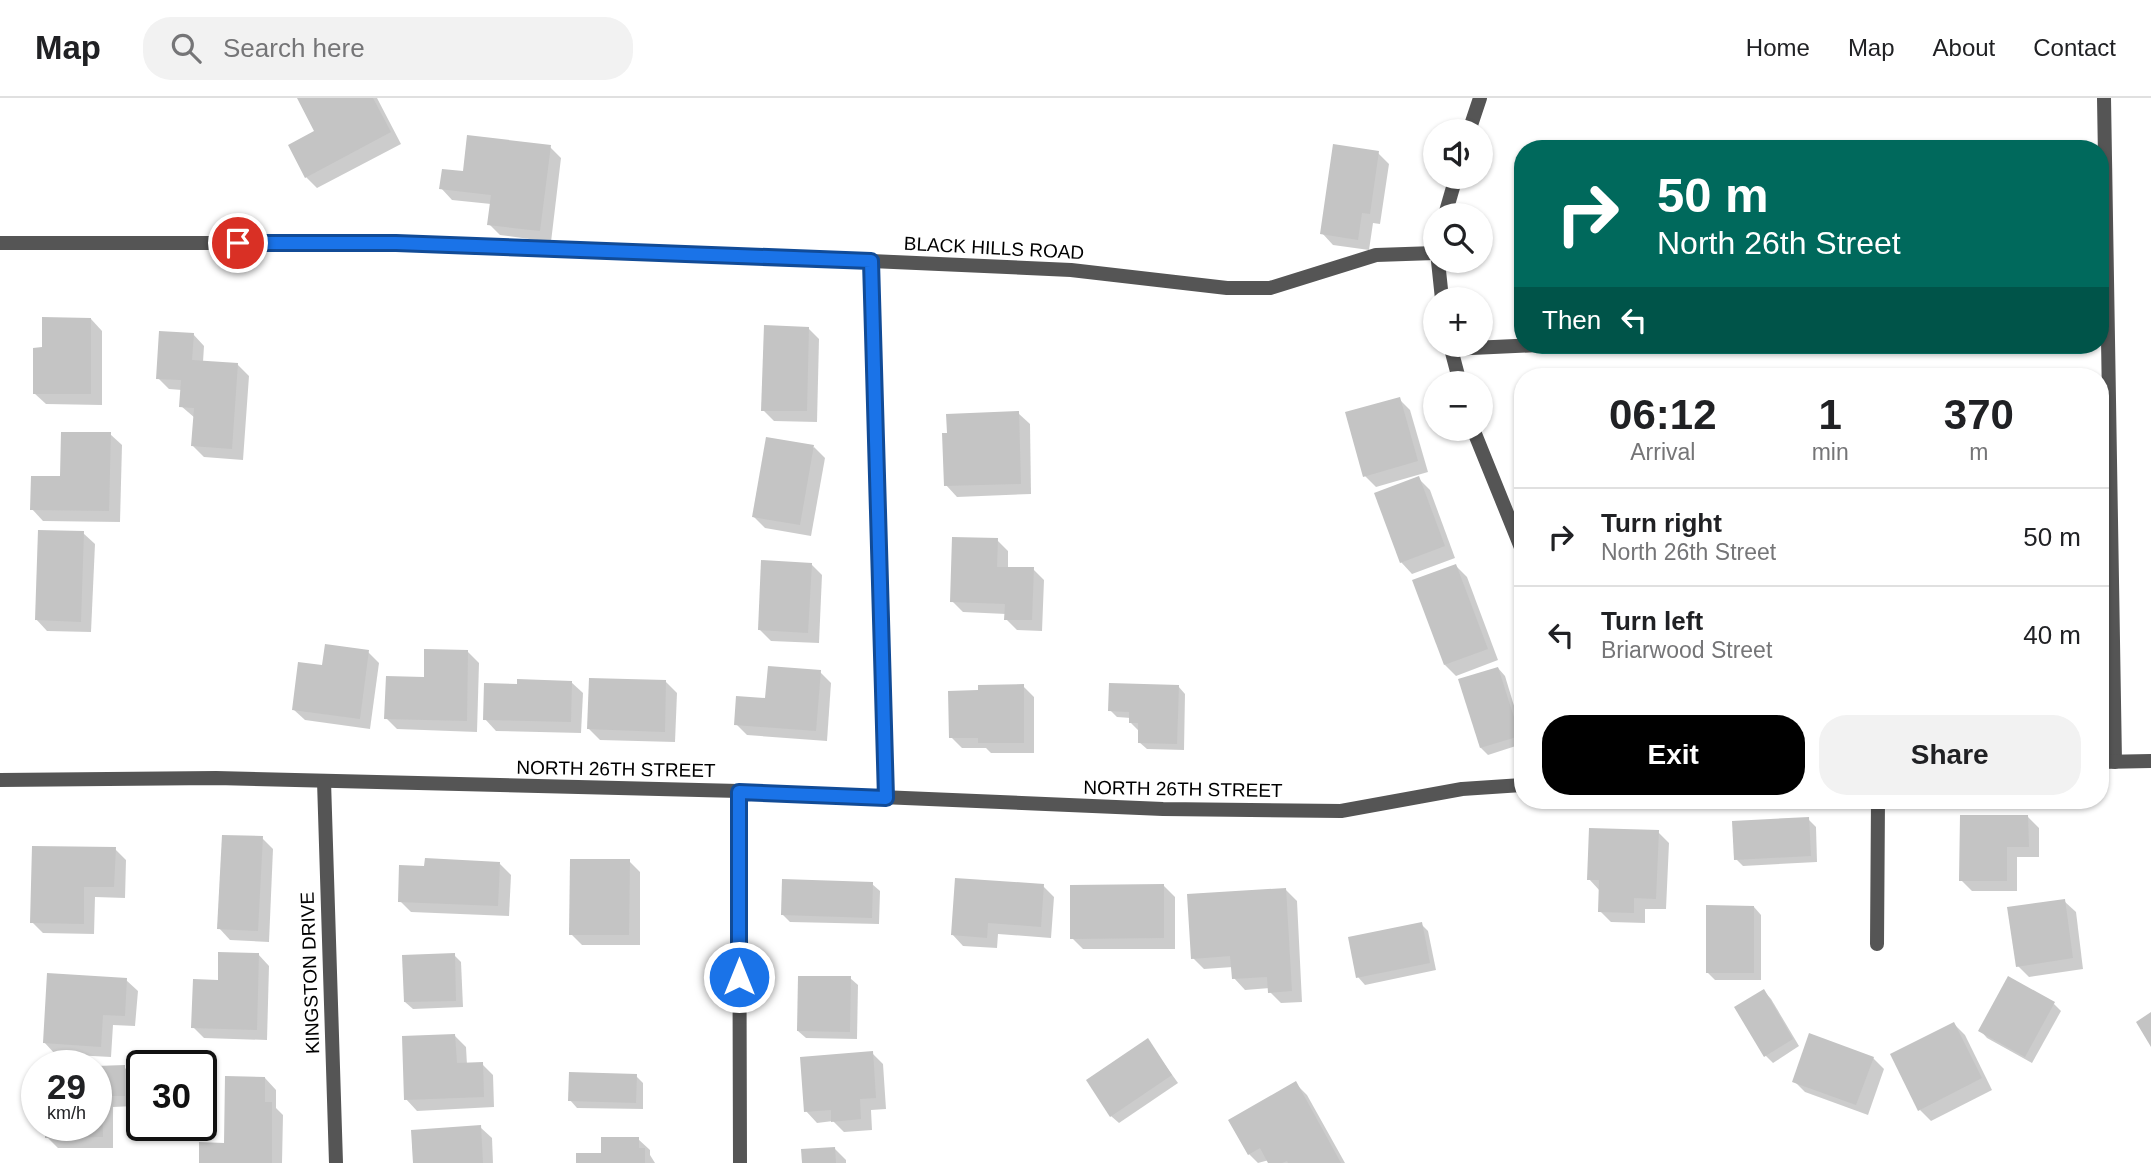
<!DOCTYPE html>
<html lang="en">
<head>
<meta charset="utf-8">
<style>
	body { margin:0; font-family:Arial,sans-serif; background:#f2f2f2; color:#202124; height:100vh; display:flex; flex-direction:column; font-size:26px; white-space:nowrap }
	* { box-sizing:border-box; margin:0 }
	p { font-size:23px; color:#757577 }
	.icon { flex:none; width:38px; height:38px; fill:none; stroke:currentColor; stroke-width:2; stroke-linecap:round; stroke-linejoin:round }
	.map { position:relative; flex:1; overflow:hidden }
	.sheet { position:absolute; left:1514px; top:270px; width:595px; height:441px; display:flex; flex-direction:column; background:#fff; border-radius:28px; box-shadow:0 2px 5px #0004 }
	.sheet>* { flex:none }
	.hud { position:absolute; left:1514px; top:42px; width:595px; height:214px; border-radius:28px; box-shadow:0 2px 5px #0004; background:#00695c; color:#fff; overflow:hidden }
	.fabs { position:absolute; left:1423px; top:21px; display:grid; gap:14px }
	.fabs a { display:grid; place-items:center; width:70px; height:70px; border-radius:50%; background:#fff; box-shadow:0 2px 5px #0004; font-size:35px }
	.speed { position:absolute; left:21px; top:952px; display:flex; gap:14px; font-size:35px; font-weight:700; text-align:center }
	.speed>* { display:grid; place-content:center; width:91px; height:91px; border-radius:50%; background:#fff; box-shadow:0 2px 5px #0004; line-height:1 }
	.speed small { font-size:18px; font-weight:400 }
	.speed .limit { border:4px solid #111; border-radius:10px; background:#fff; color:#111 }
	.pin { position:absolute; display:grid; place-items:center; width:60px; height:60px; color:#fff; margin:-30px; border:4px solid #fff; border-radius:50%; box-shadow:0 2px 7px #0007 }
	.me { position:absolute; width:77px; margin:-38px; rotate:0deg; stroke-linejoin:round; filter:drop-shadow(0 0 5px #0008) }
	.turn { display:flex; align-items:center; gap:24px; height:147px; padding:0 28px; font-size:32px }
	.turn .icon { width:91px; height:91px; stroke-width:2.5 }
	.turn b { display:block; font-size:49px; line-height:60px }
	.then { display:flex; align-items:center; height:66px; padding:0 28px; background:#0003; gap:14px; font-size:26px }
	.eta { display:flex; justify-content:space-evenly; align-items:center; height:119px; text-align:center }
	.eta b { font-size:42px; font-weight:700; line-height:49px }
	.button { display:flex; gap:14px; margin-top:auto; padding:14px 28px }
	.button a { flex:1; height:80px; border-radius:28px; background:#000; color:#fff; font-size:28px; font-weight:700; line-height:80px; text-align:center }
	.button a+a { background:#f2f2f2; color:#202124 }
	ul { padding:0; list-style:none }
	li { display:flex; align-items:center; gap:21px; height:98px; padding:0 28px; border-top:2px solid #e0e0e0 }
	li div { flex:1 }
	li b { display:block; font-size:26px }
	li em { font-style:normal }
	header { display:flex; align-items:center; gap:42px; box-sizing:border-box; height:98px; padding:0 35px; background:#fff; border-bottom:2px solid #e0e0e0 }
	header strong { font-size:33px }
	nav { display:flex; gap:38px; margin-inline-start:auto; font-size:24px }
	.search { width:490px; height:63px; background:#f2f2f2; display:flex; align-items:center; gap:18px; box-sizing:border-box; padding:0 24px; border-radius:28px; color:#757577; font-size:26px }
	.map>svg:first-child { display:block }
</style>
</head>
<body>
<header>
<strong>Map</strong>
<div class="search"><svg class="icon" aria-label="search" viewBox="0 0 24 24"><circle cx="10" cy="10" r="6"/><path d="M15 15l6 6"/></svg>Search here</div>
<nav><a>Home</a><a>Map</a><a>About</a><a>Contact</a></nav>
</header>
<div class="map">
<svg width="2151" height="1065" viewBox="0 0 2151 1065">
	<rect width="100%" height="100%" fill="#fff"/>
	<g fill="#0003">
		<path d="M299 0H377L401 46 317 90 306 79 317 34Z"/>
		<path d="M550 49 561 60 551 144 500 137 489 126 491 106 452 102 441 90 465 75Z"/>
		<path d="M1378 55 1389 66 1380 126 1373 125 1369 152 1333 147 1322 135Z"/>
		<path d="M91 221 102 233V307L46 306 34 295Z"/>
		<path d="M808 230 819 241 817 324 774 323 763 312Z"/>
		<path d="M193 236 204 248 203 264 237 266 249 278 243 362 204 359 193 348 195 320 181 308 182 292 169 291 158 280Z"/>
		<path d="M1399 301 1410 312 1428 374 1376 389 1365 378Z"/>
		<path d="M1018 315 1030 326 1031 396 957 399 946 387Z"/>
		<path d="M110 336 122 347 120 424 43 423 32 411 62 380Z"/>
		<path d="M814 349 825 360 811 438 765 430 754 419Z"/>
		<path d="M1419 381 1430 392 1455 460 1412 476 1401 464Z"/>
		<path d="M83 435 95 446 91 534 47 533 36 521Z"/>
		<path d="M997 442 1008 453V471H1033L1044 482 1042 533 1017 532 1006 521V516L963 514 952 503Z"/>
		<path d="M811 466 822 477 819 545 771 543 760 532Z"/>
		<path d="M1456 468 1467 479 1498 562 1456 578 1445 567Z"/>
		<path d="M368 554 379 565 370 631 305 622 293 611 324 569Z"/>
		<path d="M468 554 479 565 477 634 397 631 386 620Z"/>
		<path d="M1498 570 1505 578 1522 634V646L1488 657 1481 650Z"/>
		<path d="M820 574 831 585 827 643 747 637 736 626 767 602Z"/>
		<path d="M571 584 583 595 581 635 496 633 485 621Z"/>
		<path d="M666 584 677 595 675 644 600 642 589 631Z"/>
		<path d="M1023 588 1034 599V655H991L986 650H962L951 639 979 594Z"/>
		<path d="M1178 588 1185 596 1184 652 1147 651 1139 644 1138 632 1131 625V620L1117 619 1110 612Z"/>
		<path d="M2028 719 2039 730V759H2017V793H1972L1961 782Z"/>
		<path d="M1808 721 1816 729 1817 764 1743 768 1736 761Z"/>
		<path d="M1658 734 1669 745 1666 811H1645V825L1611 824 1600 813V793L1589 781Z"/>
		<path d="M262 740 273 751 269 844 230 842 219 830Z"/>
		<path d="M115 751 126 762 125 800 95 799 94 836 43 835 32 824Z"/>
		<path d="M629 763 640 774V847H582L571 836Z"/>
		<path d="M500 766 511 777 509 818 411 814 400 803Z"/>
		<path d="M872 786 880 793 879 826 790 824 782 816Z"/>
		<path d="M1043 788 1054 799 1051 840 998 836 997 850 963 848 952 836Z"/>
		<path d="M1164 788 1175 799V851H1083L1072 840Z"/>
		<path d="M1285 791 1297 803 1302 904 1281 905 1270 894V890L1245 892 1234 880 1233 869 1204 871 1193 860Z"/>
		<path d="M2064 803 2076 814 2083 871 2029 879 2018 868Z"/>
		<path d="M1754 809 1761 817V882H1715L1707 874Z"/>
		<path d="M1421 826 1428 833 1436 872 1365 887 1358 879Z"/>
		<path d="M258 856 269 868 267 942 204 940 193 929 219 884Z"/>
		<path d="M454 857 461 864 463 909 413 911 405 904Z"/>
		<path d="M850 880 858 887 857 941 806 940 798 933Z"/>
		<path d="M126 882 138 893 135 928 113 927 111 959 55 956 44 944Z"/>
		<path d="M1764 893 1771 901 1799 948 1773 965 1766 958Z"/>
		<path d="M2054 906 2061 913 2032 965 1987 940 1980 932Z"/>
		<path d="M1954 926 1965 937 1992 992 1931 1023 1920 1012Z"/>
		<path d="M455 938 466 949 467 967 482 966 493 977 494 1009 417 1013 406 1001Z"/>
		<path d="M1148 943 1178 985 1119 1025 1111 1018Z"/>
		<path d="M872 955 883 966 886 1011 871 1012 872 1032 844 1034 833 1023 817 1025 806 1013Z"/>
		<path d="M1873 960 1884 971 1868 1017 1805 994 1794 983Z"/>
		<path d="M96 969H124L135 980V1008L113 1009V1050H58L47 1039 96 1027Z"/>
		<path d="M636 978 643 985V1011L577 1010 570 1002Z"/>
		<path d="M265 980 276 992V1010L283 1017 282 1065H201L225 1046Z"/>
		<path d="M1296 986 1307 997 1345 1065H1270L1269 1062 1258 1065 1249 1056Z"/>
		<path d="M480 1029 492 1040 493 1065H415Z"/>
		<path d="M638 1041 650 1052V1057L655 1065H577Z"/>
		<path d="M835 1051 846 1062V1065H804Z"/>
	</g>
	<g fill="#c4c4c4">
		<path d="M297 0H373L391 34 305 80 288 47 314 33Z"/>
		<path d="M467 37 551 47 540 133 487 127 491 97 439 91 442 71 463 73Z"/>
		<path d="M1333 46 1379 53 1370 116 1362 115 1358 142 1320 136Z"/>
		<path d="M42 219 91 220V296H33V250L42 249Z"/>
		<path d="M764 227 809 229 807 313H761Z"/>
		<path d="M159 233 194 235 192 262 238 265 232 351 191 348 194 310 179 309 181 282 156 281Z"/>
		<path d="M1400 299 1418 363 1363 379 1345 314Z"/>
		<path d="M1019 313 1021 386 944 388 942 335H947L946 316Z"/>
		<path d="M1518 328H1522V371L1520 372Z"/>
		<path d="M61 334H111L109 413 30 412 31 378H60Z"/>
		<path d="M766 339 814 347 800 427 752 419Z"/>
		<path d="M1419 378 1445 448 1400 465 1374 395Z"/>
		<path d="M38 432 84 433 81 524 35 522Z"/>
		<path d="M952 439 998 440 997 469H1034L1032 522H1004L1005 506 950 504Z"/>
		<path d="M761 462 812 465 808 535 758 532Z"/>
		<path d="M1456 466 1488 551 1444 567 1412 482Z"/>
		<path d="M325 546 369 552 360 621 292 612 298 564 322 567Z"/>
		<path d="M424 551 468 552 467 623 384 621 386 578 424 579Z"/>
		<path d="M768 568 821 572 816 633 734 627 736 598 765 600Z"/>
		<path d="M1498 569 1520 638 1480 650 1458 581Z"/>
		<path d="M589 580 666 582 665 634 587 631Z"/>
		<path d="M517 581 572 583 571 624 483 622 484 585 517 586Z"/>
		<path d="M1109 585 1179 587 1177 646 1138 645V625H1129V614L1108 613Z"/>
		<path d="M1024 586V645H978V640H949L948 593 978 592V587Z"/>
		<path d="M1960 717H2028L2029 749H2007V783H1959Z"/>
		<path d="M1809 719 1811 758 1734 762 1732 723Z"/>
		<path d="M1589 730 1659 732 1656 801 1634 800V815L1598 814 1599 782H1587Z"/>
		<path d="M222 737 263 738 258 833 217 831Z"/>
		<path d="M32 748 116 749 114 789H84V826L30 825Z"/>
		<path d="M425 760 500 764 498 808 398 804 399 767 424 768Z"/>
		<path d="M570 761H630L629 837H569Z"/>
		<path d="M955 780 1044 786 1041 829 988 825 987 840 951 837Z"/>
		<path d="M782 781 873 784 872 820 781 817Z"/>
		<path d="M1164 786V840L1070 841V787Z"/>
		<path d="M1286 790 1292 893 1268 895 1267 879 1232 881 1230 858 1191 861 1187 796Z"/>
		<path d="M2065 801 2073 860 2016 869 2007 809Z"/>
		<path d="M1706 807 1754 808V875H1706Z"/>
		<path d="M1422 824 1430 865 1356 880 1348 839Z"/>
		<path d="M218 854 259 855 257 932 191 930 193 881 218 882Z"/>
		<path d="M455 855 456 903 404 904 402 857Z"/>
		<path d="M47 875 127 880 125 918 103 917 101 949 43 945Z"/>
		<path d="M798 878H851L850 934 797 933Z"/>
		<path d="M2008 878 2055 904 2025 959 1978 933Z"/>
		<path d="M1764 891 1793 941 1764 959 1734 909Z"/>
		<path d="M2151 914V949L2136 924Z"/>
		<path d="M1954 924 1982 980 1918 1013 1890 956Z"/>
		<path d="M1809 935 1874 959 1856 1007 1792 984Z"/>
		<path d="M455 936 457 965 483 964 484 999 404 1002 402 938Z"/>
		<path d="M1148 940 1172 977 1110 1019 1086 982Z"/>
		<path d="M873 953 876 1000 860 1001 861 1021 831 1024V1012L804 1014 800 959Z"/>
		<path d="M125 967V998H102L103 1039 45 1040V1027H96V968Z"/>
		<path d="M569 974 637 976 636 1005 568 1003Z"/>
		<path d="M225 978 265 979V1004H272V1065H199V1044L224 1045Z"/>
		<path d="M1296 983 1341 1065H1288L1287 1063 1282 1065H1268L1260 1050 1248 1057 1228 1022Z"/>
		<path d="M481 1027 483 1065H413L411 1032Z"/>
		<path d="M601 1039H639V1050H645V1065H576V1055H601Z"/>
		<path d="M835 1049 836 1065H802L801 1051Z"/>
	</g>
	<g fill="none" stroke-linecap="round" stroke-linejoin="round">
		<g stroke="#555" stroke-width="14">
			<path d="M2104 0 2115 664"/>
			<path d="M1469 33 1480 0"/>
			<path d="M1445 117 1456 79"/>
			<path d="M0 145H396L871 163 1071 172 1227 190H1270L1376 157 1435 155"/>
			<path d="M871 163 886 700"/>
			<path d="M1438 163 1442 201"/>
			<path d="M1450 247 1460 285"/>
			<path d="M1450 251 1539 247"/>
			<path d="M1473 331 1522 452"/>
			<path d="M2100 664 2151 663"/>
			<path d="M0 682 216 680 739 693 1163 711 1341 713 1462 691 1522 687"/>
			<path d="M324 683 336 1065"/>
			<path d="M739 693 740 1065"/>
			<path d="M1877 846 1878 702"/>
		</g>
	</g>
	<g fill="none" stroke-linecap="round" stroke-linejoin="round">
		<g stroke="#114b97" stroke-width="18">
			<path id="route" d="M238 145H396L871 163 886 700 739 694V879"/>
		</g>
		<use href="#route" stroke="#1a73e8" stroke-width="12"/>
	</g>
	<g text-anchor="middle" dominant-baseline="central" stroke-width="5" stroke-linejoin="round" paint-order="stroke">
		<g font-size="19" fill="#000" stroke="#fff">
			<text transform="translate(994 150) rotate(3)">BLACK HILLS ROAD</text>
			<text transform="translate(616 671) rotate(1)">NORTH 26TH STREET</text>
			<text transform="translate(1183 691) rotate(1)">NORTH 26TH STREET</text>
			<text transform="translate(310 875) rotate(-92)">KINGSTON DRIVE</text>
		</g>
	</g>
</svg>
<div class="fabs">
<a><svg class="icon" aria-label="sound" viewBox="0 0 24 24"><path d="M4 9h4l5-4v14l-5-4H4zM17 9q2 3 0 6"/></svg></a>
<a><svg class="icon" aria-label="search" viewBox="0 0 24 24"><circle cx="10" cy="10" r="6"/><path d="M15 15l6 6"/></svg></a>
<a>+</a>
<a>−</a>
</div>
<div class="speed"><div>29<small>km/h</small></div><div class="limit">30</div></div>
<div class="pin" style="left:238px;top:145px;background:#d93025"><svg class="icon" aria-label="arrive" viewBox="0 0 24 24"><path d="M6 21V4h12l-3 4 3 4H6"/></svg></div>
<svg class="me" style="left:739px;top:879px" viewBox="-20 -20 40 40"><circle r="17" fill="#1a73e8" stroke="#fff" stroke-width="3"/><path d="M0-11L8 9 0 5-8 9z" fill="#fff"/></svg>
<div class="hud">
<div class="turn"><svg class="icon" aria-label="right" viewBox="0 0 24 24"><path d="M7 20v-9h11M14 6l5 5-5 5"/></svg><div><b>50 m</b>North 26th Street</div></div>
<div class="then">Then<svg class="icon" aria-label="left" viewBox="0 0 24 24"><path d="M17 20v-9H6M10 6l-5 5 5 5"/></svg></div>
</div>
<section class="sheet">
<div class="eta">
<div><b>06:12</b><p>Arrival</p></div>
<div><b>1</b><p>min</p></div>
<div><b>370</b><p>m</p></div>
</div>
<ul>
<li><svg class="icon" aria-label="right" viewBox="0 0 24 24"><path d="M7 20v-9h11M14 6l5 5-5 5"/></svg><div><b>Turn right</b><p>North 26th Street</p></div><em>50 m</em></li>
<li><svg class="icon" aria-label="left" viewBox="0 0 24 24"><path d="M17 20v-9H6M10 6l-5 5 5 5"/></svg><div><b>Turn left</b><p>Briarwood Street</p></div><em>40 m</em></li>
</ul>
<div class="button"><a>Exit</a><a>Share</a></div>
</section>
</div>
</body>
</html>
